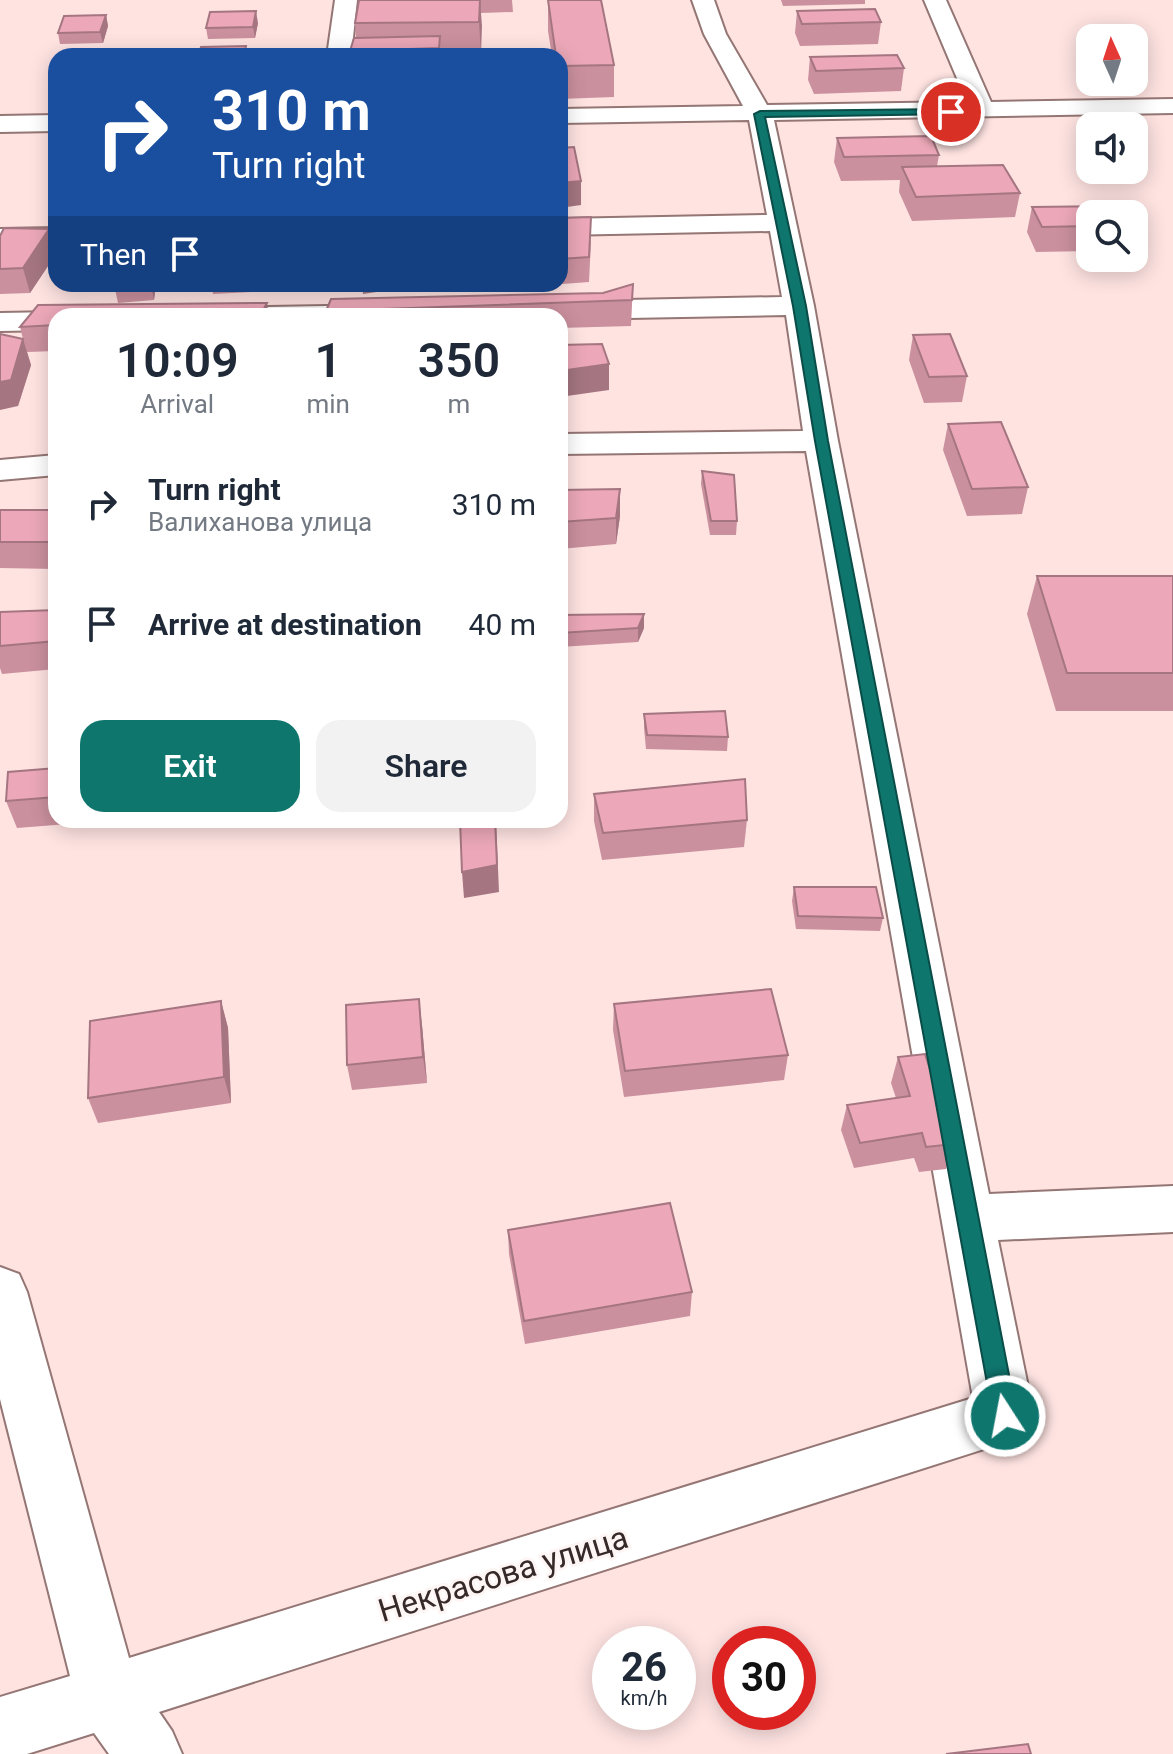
<!DOCTYPE html>
<html lang="en">
<head>
<meta charset="utf-8">
<style>
	body { margin:0; font-family:Roboto,sans-serif; background:#f2f2f3; color:#1f2937; height:100vh; display:flex; flex-direction:column; font-size:30px; white-space:nowrap }
	* { box-sizing:border-box; margin:0 }
	p { font-size:26px; color:#747a83 }
	.icon { flex:none; width:44px; height:44px; fill:none; stroke:currentColor; stroke-width:2; stroke-linecap:round; stroke-linejoin:round }
	.map { position:relative; flex:1; overflow:hidden }
	.drawer { position:absolute; left:48px; top:308px; width:520px; height:520px; display:flex; flex-direction:column; background:#fff; border-radius:24px; box-shadow:0 4px 20px #0003 }
	.drawer>* { flex:none }
	.banner { position:absolute; left:48px; top:48px; width:520px; height:244px; border-radius:24px; box-shadow:0 4px 20px #0003; background:#1a4fa0; color:#fff; overflow:hidden }
	.needle { width:52px; rotate:357deg }
	.buttons { position:absolute; left:1076px; top:24px; display:grid; gap:16px }
	.buttons a { display:grid; place-items:center; width:72px; height:72px; border-radius:16px; background:#fff; box-shadow:0 4px 20px #0003; font-size:40px }
	.speed { position:absolute; left:592px; top:1626px; display:flex; gap:16px; font-size:40px; font-weight:700; text-align:center }
	.speed>* { display:grid; place-content:center; width:104px; height:104px; border-radius:50%; background:#fff; box-shadow:0 4px 20px #0003; line-height:1 }
	.speed small { font-size:20px; font-weight:400 }
	.speed .limit { border:12px solid #d22; background:#fff; color:#111 }
	.pin { position:absolute; display:grid; place-items:center; width:68px; height:68px; color:#fff; margin:-34px; border:4px solid #fff; border-radius:50%; box-shadow:0 2px 8px #0007 }
	.me { position:absolute; width:88px; margin:-44px; rotate:349deg; stroke-linejoin:round; filter:drop-shadow(0 0 6px #0008) }
	.turn { display:flex; align-items:center; gap:28px; height:168px; padding:0 32px; font-size:36px }
	.turn .icon { width:104px; height:104px; stroke-width:2.5 }
	.turn b { display:block; font-size:56px; line-height:68px }
	.then { display:flex; align-items:center; height:76px; padding:0 32px; background:#0003; gap:16px; font-size:30px }
	.eta { display:flex; justify-content:space-evenly; align-items:center; height:136px; text-align:center }
	.eta b { font-size:48px; font-weight:600; line-height:56px }
	.cta { display:flex; gap:16px; margin-top:auto; padding:16px 32px }
	.cta a { flex:1; height:92px; border-radius:24px; background:#0f766e; color:#fff; font-size:32px; font-weight:600; line-height:92px; text-align:center }
	.cta a+a { background:#f2f2f3; color:#1f2937 }
	ul { padding:0; list-style:none }
	li { display:flex; align-items:center; gap:24px; height:120px; padding:0 32px }
	li div { flex:1 }
	li b { display:block; font-size:30px }
	li em { font-style:normal }
	.map>svg:first-child { display:block }
</style>
</head>
<body>
<div class="map">
<svg width="1173" height="1754" viewBox="0 0 1173 1754">
	<rect width="100%" height="100%" fill="#fee3e1"/>
	<g fill="none" stroke-linecap="round" stroke-linejoin="round">
		<g stroke="#947674" stroke-width="4">
			<g id="minor">
				<path d="M335 0H357L351 56H327Z"/>
				<path d="M692 0H714L726 34 767 105 967 102 924 0H946L991 102 1173 99V113L774 120 814 306 838 441 989 1194 1173 1186V1232L998 1240 1034 1416 1025 1436 159 1712 172 1731 182 1754H109L94 1733 27 1754H0V1697L70 1676 0 1399V1267L19 1274 27 1292 129 1658 973 1398 806 451 560 454V434L803 431 786 315 575 319 564 316 560 310 564 304 575 301 782 297 770 231 560 235V219L767 215 749 120 560 123V109L743 106 704 34Z"/>
				<path d="M56 115V131L0 132V116Z"/>
				<path d="M56 228V244L0 245V229Z"/>
				<path d="M386 305 397 308 400 316H253L257 310 268 307Z"/>
				<path d="M56 312 68 316H56V330L0 331V313Z"/>
				<path d="M56 455V475L0 480V460Z"/>
			</g>
		</g>
		<use href="#minor" fill="#fff" fill-rule="evenodd"/>
	</g>
	<g fill="#cb909e">
		<path d="M359 0H512L513 12 481 13V52L495 56H351L350 51 356 38 355 23Z"/>
		<path d="M548 0 614 65V97L560 99V56H552L548 31Z"/>
		<path d="M781 0H865V4L783 6Z"/>
		<path d="M797 11 881 22 878 44 800 46 795 33Z"/>
		<path d="M106 15 108 26 103 43 60 44 58 33Z"/>
		<path d="M258 23 255 38 208 39 206 28Z"/>
		<path d="M810 57 904 68 901 91 814 94 808 80Z"/>
		<path d="M837 138 939 155 937 166 1020 193 1015 217 912 221 899 192 900 180 841 181 834 162Z"/>
		<path d="M1032 207 1090 214V251L1036 252 1027 232Z"/>
		<path d="M560 218 591 241 589 282 549 285 548 284H560Z"/>
		<path d="M0 236 56 254 30 293 0 294Z"/>
		<path d="M114 284H156L154 300 118 303Z"/>
		<path d="M211 284H254L251 292 213 294Z"/>
		<path d="M633 284 631 326 560 328V316H327L326 311 603 293Z"/>
		<path d="M56 316V351L27 352 31 365 18 406 23 339 20 327Z"/>
		<path d="M913 335 967 376 962 402 924 403 909 360Z"/>
		<path d="M948 424 1028 487 1022 514 967 516 943 450Z"/>
		<path d="M702 471 737 521 736 535H710L701 484Z"/>
		<path d="M620 489V516L616 544 560 549V490Z"/>
		<path d="M0 510H56V569L0 568Z"/>
		<path d="M1037 576H1173V711H1056L1027 614Z"/>
		<path d="M56 610V669L2 674 0 668V612Z"/>
		<path d="M560 615 644 628 638 642 560 647Z"/>
		<path d="M644 714 728 737 727 751 646 749 644 728Z"/>
		<path d="M56 768V820H119L17 828 6 801Z"/>
		<path d="M594 794 747 820 744 847 602 860 594 821Z"/>
		<path d="M794 887 883 918 880 931 796 929 792 901Z"/>
		<path d="M221 1001 228 1028 231 1103 98 1123 88 1098Z"/>
		<path d="M614 1004 788 1055 784 1080 624 1097 613 1030Z"/>
		<path d="M422 1025 427 1083 352 1090 347 1065Z"/>
		<path d="M898 1057 954 1144 946 1169 919 1172 914 1158 854 1168 841 1130 847 1105 896 1098 891 1083Z"/>
		<path d="M508 1230 692 1292 690 1316 525 1344 509 1254Z"/>
	</g>
	<g fill="#a57681">
		<path d="M480 0 482 26 481 53 479 22Z"/>
		<path d="M256 11 258 23 255 38 253 27Z"/>
		<path d="M106 15 108 26 103 43 100 32Z"/>
		<path d="M581 181V205L560 208V183Z"/>
		<path d="M49 229 56 254 30 293 23 268Z"/>
		<path d="M151 284H156L154 300Z"/>
		<path d="M362 284H397V289L363 294Z"/>
		<path d="M454 284H485V288L455 292Z"/>
		<path d="M267 303 269 316H260Z"/>
		<path d="M23 339 31 365 18 406 0 410V382Z"/>
		<path d="M609 364V390L560 397V371Z"/>
		<path d="M620 489V516L616 544V518Z"/>
		<path d="M644 614V628L638 642V628Z"/>
		<path d="M295 820H319L296 826Z"/>
		<path d="M496 820 499 892 464 898 462 872Z"/>
		<path d="M419 999 422 1025 427 1083 423 1057Z"/>
		<path d="M221 1001 228 1028 231 1103 224 1077Z"/>
	</g>
	<g fill="#eca8b8" stroke="#a57681" stroke-width="2">
		<path d="M359 0H480L479 22 355 23Z"/>
		<path d="M548 0H601L614 65 560 66V56H556Z"/>
		<path d="M875 9 881 22 802 24 797 11Z"/>
		<path d="M256 11 253 27 206 28 210 12Z"/>
		<path d="M106 15 100 32 58 33 64 16Z"/>
		<path d="M440 36 439 48 350 51 354 38Z"/>
		<path d="M246 46 244 56H198L201 47Z"/>
		<path d="M495 51V56H377V55Z"/>
		<path d="M897 55 904 68 816 71 810 57Z"/>
		<path d="M931 136 939 155 844 157 837 138Z"/>
		<path d="M574 147 581 181 560 183V148Z"/>
		<path d="M1003 165 1020 193 916 197 902 167Z"/>
		<path d="M1115 206 1120 214H1090V226L1042 227 1032 207Z"/>
		<path d="M591 217 589 257 560 259V218Z"/>
		<path d="M4 228 49 229 23 268 0 269V236Z"/>
		<path d="M633 284 632 300 326 311 331 299 603 293Z"/>
		<path d="M267 303 260 316H56V325L20 327 38 305Z"/>
		<path d="M0 334 23 339 11 380 0 382Z"/>
		<path d="M950 334 967 376 929 377 913 335Z"/>
		<path d="M602 344 609 364 560 371V345Z"/>
		<path d="M1001 422 1028 487 972 489 948 424Z"/>
		<path d="M702 471 734 475 737 521H711Z"/>
		<path d="M620 489 616 518 560 522V490Z"/>
		<rect x="0" y="510" width="56" height="32"/>
		<path d="M1037 576H1173V673H1067Z"/>
		<path d="M56 610V641L0 646V612Z"/>
		<path d="M644 614 638 628 560 633V615Z"/>
		<path d="M725 711 728 737 647 735 644 714Z"/>
		<path d="M56 768V797L6 801 8 772Z"/>
		<path d="M745 779 747 820 603 833 594 794Z"/>
		<path d="M460 820H495L497 865 462 872Z"/>
		<path d="M794 887H876L883 918 798 916Z"/>
		<path d="M771 989 788 1055 625 1071 614 1004Z"/>
		<path d="M419 999 423 1057 347 1065 346 1005Z"/>
		<path d="M221 1001 224 1077 88 1098 90 1021Z"/>
		<path d="M925 1054 954 1144 926 1147 922 1133 860 1143 847 1105 910 1096 898 1057Z"/>
		<path d="M670 1203 692 1292 524 1321 508 1230Z"/>
		<path d="M1028 1744 1031 1754H946Z"/>
	</g>
	<path fill="#0f766e" stroke="#0a4d48" stroke-width="2" d="M951 109 956 112 955 114 765 117 806 306 828 441 1017 1416 1013 1425 1005 1428 997 1425 993 1416 815 441 793 306 754 114 760 111Z"/>
	<g text-anchor="middle" dominant-baseline="central" stroke-width="6" stroke-linejoin="round" paint-order="stroke">
		<g font-size="32" fill="#362a29" stroke="#fdf6f5">
			<text transform="translate(503 1574) rotate(-17)">Некрасова улица</text>
		</g>
	</g>
</svg>
<div class="buttons">
<a><svg class="needle" viewBox="-14 -14 28 28"><path d="M0-13l5 13h-10z" fill="#e53935"/><path d="M0 13l5-13h-10z" fill="#747a83"/></svg></a>
<a><svg class="icon" aria-label="sound" viewBox="0 0 24 24"><path d="M4 9h4l5-4v14l-5-4H4zM17 9q2 3 0 6"/></svg></a>
<a><svg class="icon" aria-label="search" viewBox="0 0 24 24"><circle cx="10" cy="10" r="6"/><path d="M15 15l6 6"/></svg></a>
</div>
<div class="speed"><div>26<small>km/h</small></div><div class="limit">30</div></div>
<div class="pin" style="left:951px;top:112px;background:#d93025"><svg class="icon" aria-label="arrive" viewBox="0 0 24 24"><path d="M6 21V4h12l-3 4 3 4H6"/></svg></div>
<svg class="me" style="left:1005px;top:1416px" viewBox="-20 -20 40 40"><circle r="17" fill="#0f766e" stroke="#fff" stroke-width="3"/><path d="M0-11L8 9 0 5-8 9z" fill="#fff"/></svg>
<div class="banner">
<div class="turn"><svg class="icon" aria-label="right" viewBox="0 0 24 24"><path d="M7 20v-9h11M14 6l5 5-5 5"/></svg><div><b>310 m</b>Turn right</div></div>
<div class="then">Then<svg class="icon" aria-label="arrive" viewBox="0 0 24 24"><path d="M6 21V4h12l-3 4 3 4H6"/></svg></div>
</div>
<section class="drawer">
<div class="eta">
<div><b>10:09</b><p>Arrival</p></div>
<div><b>1</b><p>min</p></div>
<div><b>350</b><p>m</p></div>
</div>
<ul>
<li><svg class="icon" aria-label="right" viewBox="0 0 24 24"><path d="M7 20v-9h11M14 6l5 5-5 5"/></svg><div><b>Turn right</b><p>Валиханова улица</p></div><em>310 m</em></li>
<li><svg class="icon" aria-label="arrive" viewBox="0 0 24 24"><path d="M6 21V4h12l-3 4 3 4H6"/></svg><div><b>Arrive at destination</b></div><em>40 m</em></li>
</ul>
<div class="cta"><a>Exit</a><a>Share</a></div>
</section>
</div>
</body>
</html>
